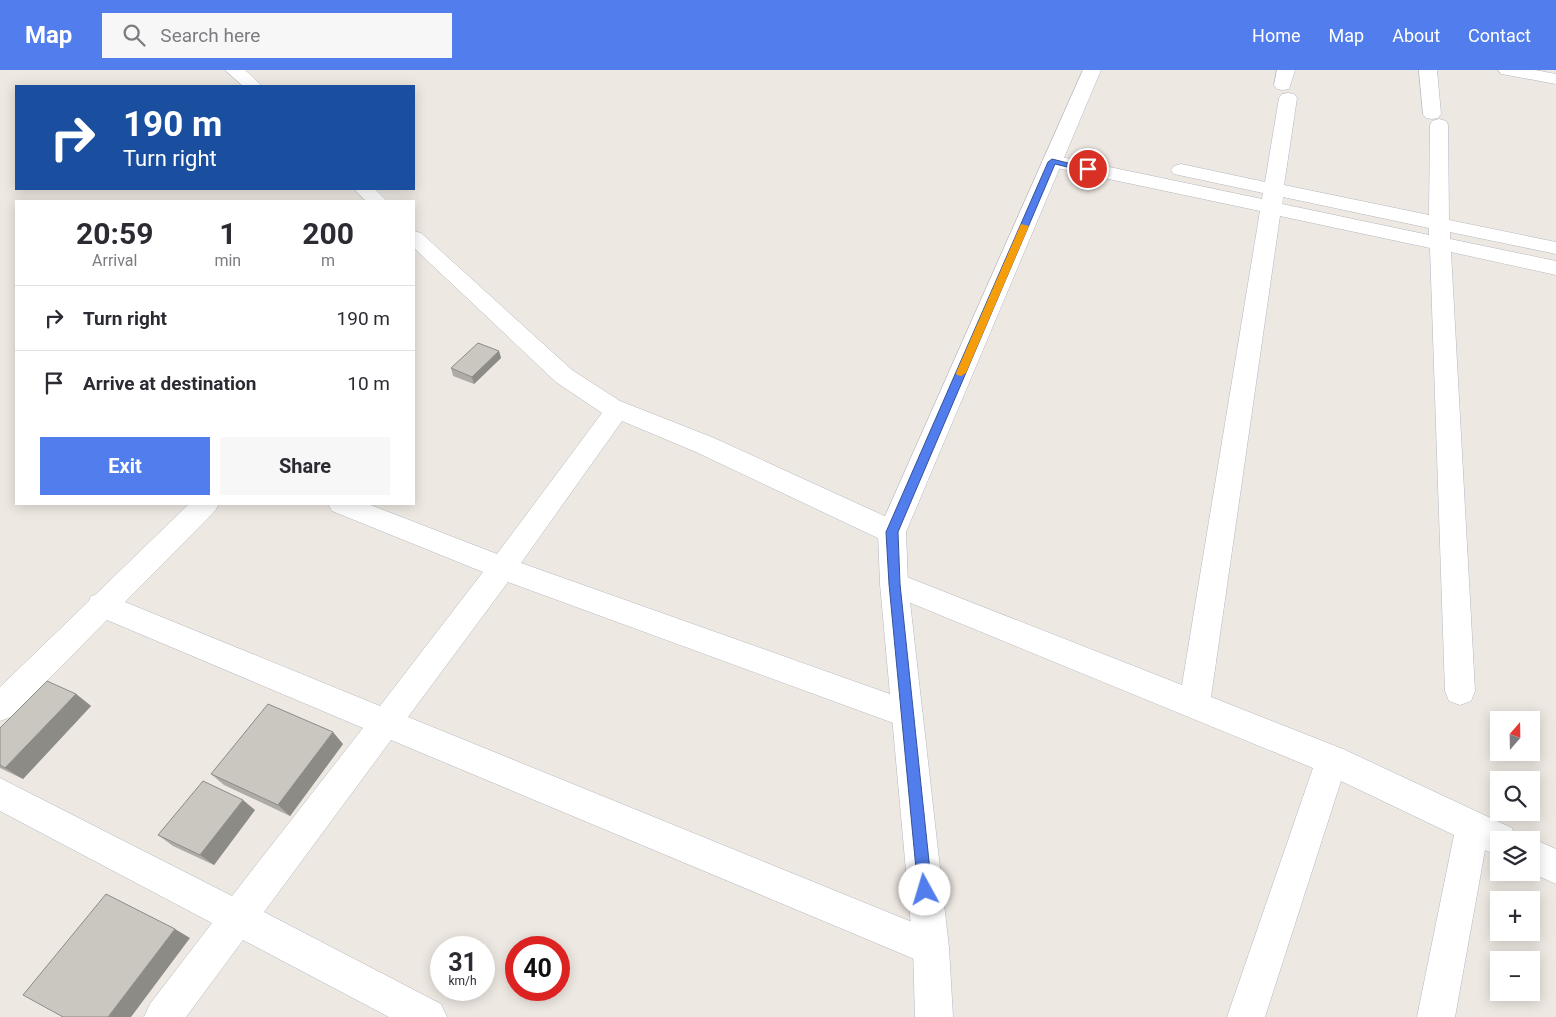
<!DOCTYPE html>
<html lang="en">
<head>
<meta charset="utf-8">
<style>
	body { margin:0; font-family:Roboto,sans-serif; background:#f7f7f7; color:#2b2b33; height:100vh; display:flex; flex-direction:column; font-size:19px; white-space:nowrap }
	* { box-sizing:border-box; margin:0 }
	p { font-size:16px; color:#7c7c81 }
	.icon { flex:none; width:28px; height:28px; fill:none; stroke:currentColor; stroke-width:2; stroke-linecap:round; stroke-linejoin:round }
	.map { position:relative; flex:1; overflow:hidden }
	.side { position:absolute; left:15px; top:130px; width:400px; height:305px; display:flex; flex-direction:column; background:#fff; border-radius:0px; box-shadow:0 2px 12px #0003 }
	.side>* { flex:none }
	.banner { position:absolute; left:15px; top:15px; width:400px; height:105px; border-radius:0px; box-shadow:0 2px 12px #0003; background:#1a4fa0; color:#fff; overflow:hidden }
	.needle { width:32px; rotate:20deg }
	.controls { position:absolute; left:1490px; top:641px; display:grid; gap:10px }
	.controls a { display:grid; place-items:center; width:50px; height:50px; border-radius:0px; background:#fff; box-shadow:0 2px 12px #0003; font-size:25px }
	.speed { position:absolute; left:430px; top:866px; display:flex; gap:10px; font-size:25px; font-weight:700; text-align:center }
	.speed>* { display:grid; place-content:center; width:65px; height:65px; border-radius:50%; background:#fff; box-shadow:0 2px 12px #0003; line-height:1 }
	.speed small { font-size:12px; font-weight:400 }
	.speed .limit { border:8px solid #d22; background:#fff; color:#111 }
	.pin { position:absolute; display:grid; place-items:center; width:42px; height:42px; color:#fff; margin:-21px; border:2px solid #fff; border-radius:50%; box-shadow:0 1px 5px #0007 }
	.me { position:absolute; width:55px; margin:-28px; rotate:354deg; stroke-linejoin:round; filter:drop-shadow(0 0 4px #0008) }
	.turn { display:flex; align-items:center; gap:18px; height:105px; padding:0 25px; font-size:22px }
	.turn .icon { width:65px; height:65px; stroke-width:2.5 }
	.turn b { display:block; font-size:35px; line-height:42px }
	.eta { display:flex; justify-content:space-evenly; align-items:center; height:85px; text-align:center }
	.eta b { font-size:30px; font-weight:700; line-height:35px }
	.primary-button { display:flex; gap:10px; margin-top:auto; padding:10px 25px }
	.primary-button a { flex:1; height:58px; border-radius:0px; background:#517eec; color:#fff; font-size:20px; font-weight:700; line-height:58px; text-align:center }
	.primary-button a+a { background:#f7f7f7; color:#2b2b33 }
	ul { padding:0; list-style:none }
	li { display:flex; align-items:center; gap:15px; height:65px; padding:0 25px; border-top:1px solid #e1e1e2 }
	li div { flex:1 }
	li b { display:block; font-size:19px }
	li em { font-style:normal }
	header { display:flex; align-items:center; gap:30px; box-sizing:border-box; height:70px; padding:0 25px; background:#517eec; color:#fff }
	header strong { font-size:24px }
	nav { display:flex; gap:28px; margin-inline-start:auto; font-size:18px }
	.search { width:350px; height:45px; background:#f7f7f7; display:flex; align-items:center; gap:12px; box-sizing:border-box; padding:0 18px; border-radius:0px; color:#7c7c81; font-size:19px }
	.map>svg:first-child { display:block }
</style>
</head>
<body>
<header>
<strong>Map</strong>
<div class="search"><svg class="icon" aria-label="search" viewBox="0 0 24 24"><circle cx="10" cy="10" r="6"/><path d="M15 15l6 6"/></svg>Search here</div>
<nav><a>Home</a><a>Map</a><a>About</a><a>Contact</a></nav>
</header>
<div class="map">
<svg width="1556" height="947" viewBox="0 0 1556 947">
	<rect width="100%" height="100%" fill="#eee8e2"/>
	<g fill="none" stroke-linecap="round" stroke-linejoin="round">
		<g stroke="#b5b8c0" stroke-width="1">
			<g id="minor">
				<path d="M225 0H245L262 16H243Z"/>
				<path d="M1277 0H1295L1289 19 1283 20 1277 19 1274 15Z"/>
				<path d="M1419 0H1437L1441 44 1438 48 1432 49 1426 48 1423 44Z"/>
				<path d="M1498 0H1535L1556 4V14L1507 5 1501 4Z"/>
				<path d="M1288 23 1294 24 1297 28 1284 115 1429 145 1430 55 1432 51 1439 49 1446 51 1448 55 1449 150 1556 172V184L1450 162V169L1556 191V205L1451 182 1475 621 1471 631 1460 635 1449 631 1445 621 1430 178 1280 146 1211 627 1343 679 1512 758 1517 770H1499V786L1485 780 1455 947H1417L1454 765 1341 711 1265 947H1227L1313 698 884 522 880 514 884 506 894 502 1182 615 1260 141 1052 97 1045 95 1042 91 1045 87 1052 85 1262 129 1263 123 1174 104 1171 100 1174 96 1181 94 1265 112 1279 28 1282 24ZM1283 127 1429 158V165L1282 134Z"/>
				<path d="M354 119H375L387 131H366Z"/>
				<path d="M414 161 421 163 572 300 620 331 714 368 902 454 906 462 902 470 892 473 882 470 696 382 622 351 521 493 918 634 923 644 918 654 907 658 508 512 408 647 944 865 949 878 944 891 931 896 391 670 264 842 441 934 447 947H389L243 870 186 947H144L150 934 212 853 0 741V708L232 826 363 658 107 550 11 647 0 651V617L89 531 91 526 95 525 189 434H219L215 441 125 532 380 636 483 502 332 441 328 434H368L497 484 602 343 556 312 414 178Z"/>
				<path d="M1531 768 1556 779V814L1530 802 1531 770H1526Z"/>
			</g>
		</g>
		<g stroke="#b5b8c0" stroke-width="1">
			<path id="tertiary" d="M1083 0H1101L906 462 908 514 949 878 953 947H915L913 878 880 514 878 462Z"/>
		</g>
		<use href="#minor" fill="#fff" fill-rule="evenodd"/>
		<use href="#tertiary" fill="#fff" fill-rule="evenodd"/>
	</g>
	<g fill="#aeaaa5">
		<path d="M499 281 501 288 474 314 453 306 451 298Z"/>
		<path d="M76 624 91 636 23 709 0 698V658Z"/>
		<path d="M343 674 290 746 224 715 211 704Z"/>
		<path d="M255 740 214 795 173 776 158 765Z"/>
	</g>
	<g fill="#8d8b86">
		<path d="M499 281 501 288 474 314 472 307Z"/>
		<path d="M76 624 91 636 23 709 5 698Z"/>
		<path d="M333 662 343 674 290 746 278 735Z"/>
		<path d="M243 730 255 740 214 795 200 785Z"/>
		<path d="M175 859 190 868 131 947H108Z"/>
	</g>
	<g fill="#cac6c0" stroke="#8d8b86">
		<path d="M478 273 499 281 472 307 451 298Z"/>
		<path d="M47 611 76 624 5 698 0 695V658Z"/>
		<path d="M268 634 333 662 278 735 211 704Z"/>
		<path d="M203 711 243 730 200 785 158 765Z"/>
		<path d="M106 824 175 859 108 947H63L23 925Z"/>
	</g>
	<path fill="#517eec" stroke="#355299" d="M1052 89 1092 99 1088 102 1055 94 898 462 900 514 932 820 930 825 925 827 920 825 918 820 889 514 886 462 1048 92Z"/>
	<path fill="#f59e0b" d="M1021 154 1029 156 966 303 961 306 957 305 956 303Z"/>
</svg>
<div class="controls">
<a><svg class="needle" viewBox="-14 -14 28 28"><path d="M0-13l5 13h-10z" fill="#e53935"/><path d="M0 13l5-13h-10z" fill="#7c7c81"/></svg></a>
<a><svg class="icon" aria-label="search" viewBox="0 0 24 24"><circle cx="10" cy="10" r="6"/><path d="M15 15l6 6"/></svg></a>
<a><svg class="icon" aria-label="layers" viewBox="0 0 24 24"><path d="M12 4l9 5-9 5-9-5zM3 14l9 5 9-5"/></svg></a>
<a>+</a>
<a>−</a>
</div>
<div class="speed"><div>31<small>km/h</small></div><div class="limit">40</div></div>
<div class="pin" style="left:1088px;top:99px;background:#d93025"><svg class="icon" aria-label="arrive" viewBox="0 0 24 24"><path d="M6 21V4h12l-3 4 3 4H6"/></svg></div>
<svg class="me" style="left:925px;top:820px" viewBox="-20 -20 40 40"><circle r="19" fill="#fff"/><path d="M0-13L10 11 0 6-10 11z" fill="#517eec"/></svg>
<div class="banner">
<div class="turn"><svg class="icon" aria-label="right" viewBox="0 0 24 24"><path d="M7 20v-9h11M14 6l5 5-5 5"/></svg><div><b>190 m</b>Turn right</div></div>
</div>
<section class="side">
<div class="eta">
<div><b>20:59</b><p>Arrival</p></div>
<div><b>1</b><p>min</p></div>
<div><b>200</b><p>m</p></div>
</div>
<ul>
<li><svg class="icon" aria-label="right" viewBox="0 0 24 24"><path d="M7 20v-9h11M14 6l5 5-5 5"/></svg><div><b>Turn right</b></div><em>190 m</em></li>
<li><svg class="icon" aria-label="arrive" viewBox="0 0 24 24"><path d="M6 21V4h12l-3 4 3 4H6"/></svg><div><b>Arrive at destination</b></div><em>10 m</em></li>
</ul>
<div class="primary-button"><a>Exit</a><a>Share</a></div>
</section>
</div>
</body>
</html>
